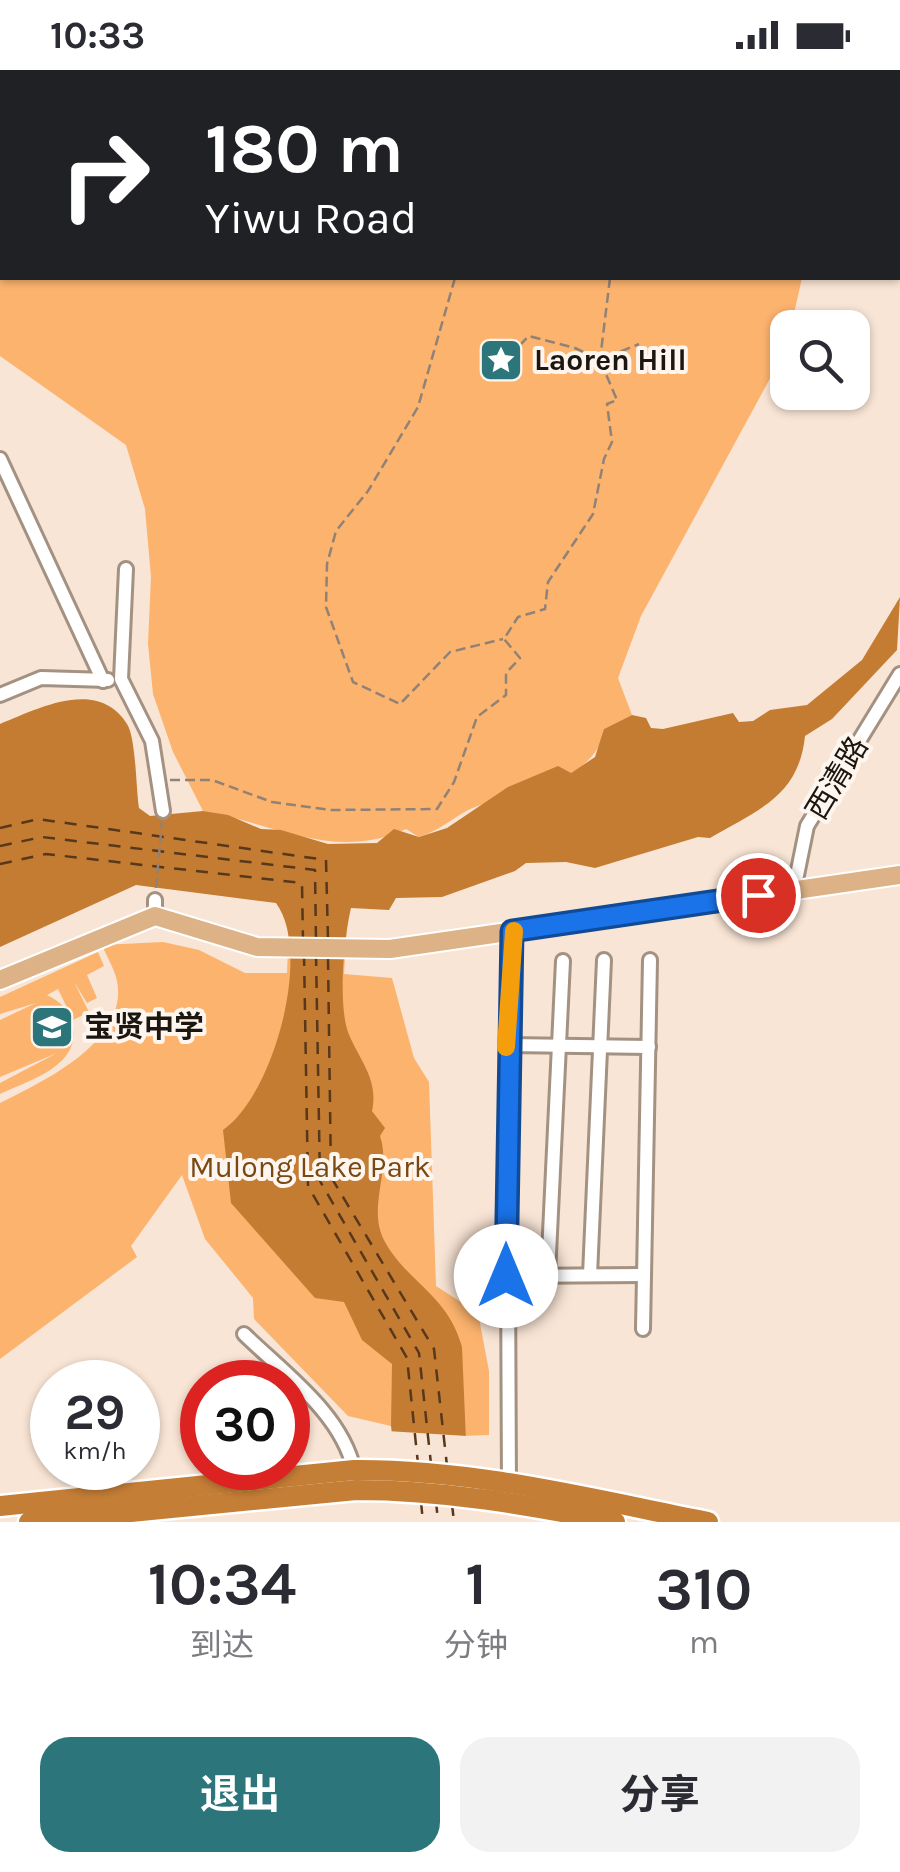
<!DOCTYPE html>
<html lang="zh">
<head>
<meta charset="utf-8">
<style>
	body { margin:0; font-family:Karla,"Noto Sans SC",sans-serif; background:#f2f2f3; color:#2b2b33; height:100vh; display:flex; flex-direction:column; font-size:38px; white-space:nowrap }
	* { box-sizing:border-box; margin:0 }
	p { font-size:32px; color:#7c7c81 }
	.icon { flex:none; width:55px; height:55px; fill:none; stroke:currentColor; stroke-width:2; stroke-linecap:round; stroke-linejoin:round }
	.map { position:relative; height:1452px; overflow:hidden }
	.side { display:flex; flex-direction:column; background:#fff; flex:1 }
	.side>* { flex:none }
	.hud { position:absolute; left:0px; top:0px; width:900px; height:210px; box-shadow:0 2px 8px #0004; background:#202124; color:#fff; overflow:hidden }
	.fabs { position:absolute; left:770px; top:240px; display:grid; gap:20px }
	.fabs a { display:grid; place-items:center; width:100px; height:100px; border-radius:20px; background:#fff; box-shadow:0 2px 8px #0004; font-size:50px }
	.speed { position:absolute; left:30px; top:1290px; display:flex; gap:20px; font-size:50px; font-weight:700; text-align:center }
	.speed>* { display:grid; place-content:center; width:130px; height:130px; border-radius:50%; background:#fff; box-shadow:0 2px 8px #0004; line-height:1 }
	.speed small { font-size:25px; font-weight:400 }
	.speed .limit { border:15px solid #d22; background:#fff; color:#111 }
	.pin { position:absolute; display:grid; place-items:center; width:85px; height:85px; color:#fff; margin:-42px; border:5px solid #fff; border-radius:50%; box-shadow:0 2px 10px #0007 }
	.me { position:absolute; width:110px; margin:-55px; rotate:0deg; stroke-linejoin:round; filter:drop-shadow(0 0 8px #0008) }
	.turn { display:flex; align-items:center; gap:35px; height:210px; padding:0 40px; font-size:45px }
	.turn .icon { width:130px; height:130px; stroke-width:2.5 }
	.turn b { display:block; font-size:70px; line-height:85px }
	.eta { display:flex; justify-content:space-evenly; align-items:center; height:170px; text-align:center }
	.eta b { font-size:60px; font-weight:700; line-height:70px }
	.action { display:flex; gap:20px; margin-top:auto; padding:20px 40px }
	.action a { flex:1; height:115px; border-radius:30px; background:#2c757b; color:#fff; font-size:40px; font-weight:700; line-height:115px; text-align:center }
	.action a+a { background:#f2f2f3; color:#2b2b33 }
	.status { display:flex; justify-content:space-between; align-items:center; height:70px; padding:0 50px; background:#fff; direction:ltr }
	.status svg { height:28px; fill:currentColor }
	.map>svg:first-child { display:block }
</style>
</head>
<body>
<div class="status"><b>10:33</b><svg viewBox="0 0 49 12"><path d="M0 12V9h3v3zM5 12V6h3v6zM10 12V3h3v9zM15 12V0h3v12zM26 1h20v11H26zM47 4h2v5h-2z"/></svg></div>
<div class="map">
<svg width="900" height="1452" viewBox="0 0 900 1452">
	<rect width="100%" height="100%" fill="#f9e5d5"/>
	<g fill="#fcb36e">
		<path d="M0 0H840L2 2V208H802L786 279 641 546 618 608 632 645 604 659C598 712 516 721 475 737 455 745 442 760 419 767L406 759C336 792 273 753 203 741L173 682 153 624 148 574 151 507 145 439 126 375 0 286Z"/>
		<path d="M289 850 347 853 344 904 392 908 414 988 429 1012 436 1216 478 1243 489 1301V1365L462 1366 468 1418 398 1413 391 1356 348 1346 254 1249 253 1228 205 1169 182 1105 131 1176 137 1187 0 1289V1033C42 1012 129 972 117 911 115 900 107 887 102 875L163 872 199 880 245 903H287Z"/>
		<path d="M98 882 104 896 87 905 97 928 87 933 74 912 89 942 73 950 58 919 47 925C59 931 69 939 72 953 83 996 29 1010 0 1024V1013L57 983 0 1007V950L36 933 0 944V927Z"/>
	</g>
	<path fill="#c37c32" d="M900 527 897 580 832 649 805 666C799 726 758 740 710 768L698 767 595 798 566 792 526 793 515 801 442 827 396 828 389 840 351 838C344 867 338 934 348 962 359 990 379 1009 372 1041L385 1058 380 1066C392 1101 366 1138 385 1172 407 1212 448 1225 462 1277L468 1418 398 1413 391 1355 392 1294 362 1270 344 1232 315 1228 231 1133 223 1060C273 1026 313 883 276 833L136 815 0 877V654C38 639 97 607 127 654 136 668 136 719 139 738L150 746 203 741 228 745 261 759 281 760 328 774 377 773 394 759 419 767 447 758 508 717 558 696 571 703 595 687 604 659 632 645 646 648 651 658 663 659 733 643 739 652 753 651 770 640 807 635 862 590Z"/>
	<path fill="#f9e5d5" d="M387 1361 467 1366 480 1452H402Z"/>
	<g fill="none" stroke-linecap="round" stroke-linejoin="round">
		<g stroke="#57381a" stroke-width="2.5" stroke-dasharray="12 10" stroke-linecap="butt">
			<path d="M0 758 38 749 326 790 328 870"/>
			<path d="M0 776 42 767 315 800 316 871"/>
			<path d="M0 794 46 784 302 813 303 871"/>
			<path d="M304 884 308 1116 407 1288 418 1394"/>
			<path d="M316 884 320 1111 419 1283 431 1394"/>
			<path d="M328 888 331 1107 434 1279 447 1396"/>
			<path d="M436 1431 438 1452"/>
			<path d="M421 1432 423 1452"/>
			<path d="M452 1434 454 1452"/>
		</g>
		<g stroke="#a39182" stroke-width="18">
			<g id="minor">
				<path d="M0 389 103 611"/>
				<path d="M126 499 121 609 152 671 163 741"/>
				<path d="M0 625 41 608 108 610"/>
				<path d="M794 820 807 756 900 604"/>
				<path d="M155 830V846"/>
				<path d="M507 975 649 977"/>
				<path d="M548 1205 563 891"/>
				<path d="M590 1205 604 890"/>
				<path d="M506 1206 644 1205"/>
				<path d="M643 1259 650 890"/>
				<path d="M244 1264C284 1303 342 1344 354 1400"/>
				<path d="M509 1418 507 975 512 861"/>
			</g>
		</g>
		<g stroke="#fff" stroke-width="22">
			<path id="major" d="M0 910 155 846 257 877 390 879 900 805"/>
		</g>
		<g stroke="#fff" stroke-width="25">
			<g id="highway">
				<path d="M0 1436 354 1400C474 1399 591 1429 708 1452"/>
				<path d="M29 1452 356 1420C444 1420 528 1435 615 1452"/>
			</g>
		</g>
		<g stroke="#908277" stroke-width="2.5" stroke-dasharray="10 5" stroke-linecap="butt">
			<path d="M455 208 418 337 368 421 336 461 327 494 326 537 353 612 400 634 450 582 503 569"/>
			<path d="M610 208 600 290 639 274"/>
			<path d="M170 710H212L272 732 331 740 437 739 454 712 477 647 506 625V603L520 588 504 569 518 547 545 539 548 512 593 444 604 389 612 372 607 334 617 330 600 290 575 278 529 266C512 281 506 300 489 313"/>
			<path d="M156 818 162 752"/>
		</g>
		<use href="#minor" stroke="#fff" stroke-width="12"/>
		<use href="#major" stroke="#dcb286" stroke-width="18"/>
		<use href="#highway" stroke="#c57e36" stroke-width="20"/>
	</g>
	<g fill="none" stroke-linecap="round" stroke-linejoin="round">
		<g stroke="#114b97" stroke-width="25">
			<path id="route" d="M506 1206 512 861 758 825"/>
		</g>
		<use href="#route" stroke="#1a73e8" stroke-width="18"/>
		<path stroke="#f59e0b" stroke-width="18" d="M506 977 514 861"/>
	</g>
	<defs>
		<g id="sight-square" transform="scale(2.25)"><rect x="-9" y="-9" width="18" height="18" rx="4" fill="#2c757b" stroke="#fdf5ee"/><path d="M0-6L1.8-2.2L6-1.7L2.9 1.2L3.7 5.4L0 3.3L-3.7 5.4L-2.9 1.2L-6-1.7L-1.8-2.2Z" fill="#fff"/></g>
		<g id="school-square" transform="scale(2.25)"><rect x="-9" y="-9" width="18" height="18" rx="4" fill="#2c757b" stroke="#fdf5ee"/><path d="M0-5L7-2L0 1L-7-2ZM-4 1L0 2.5L4 1V4Q0 6-4 4Z" fill="#fff"/></g>
	</defs>
	<g fill-rule="evenodd">
		<use href="#sight-square" x="501" y="290"/>
		<use href="#school-square" x="52" y="957"/>
	</g>
	<g text-anchor="middle" dominant-baseline="central" stroke-width="8" stroke-linejoin="round" paint-order="stroke">
		<g font-size="30" font-weight="bold" fill="#1c1610" stroke="#fdf5ee" text-anchor="start">
			<text x="534" y="290">Laoren Hill</text>
			<text x="84" y="957">宝贤中学</text>
		</g>
		<g font-size="30" fill="#1c1610" stroke="#fdf5ee">
			<text transform="translate(837 708) rotate(-59)">西清路</text>
		</g>
		<g font-size="30" fill="#794914" stroke="#fdf5ee">
			<text x="310" y="1097">Mulong Lake Park</text>
		</g>
	</g>
</svg>
<div class="fabs">
<a><svg class="icon" aria-label="search" viewBox="0 0 24 24"><circle cx="10" cy="10" r="6"/><path d="M15 15l6 6"/></svg></a>
</div>
<div class="speed"><div>29<small>km/h</small></div><div class="limit">30</div></div>
<div class="pin" style="left:758px;top:825px;background:#d93025"><svg class="icon" aria-label="arrive" viewBox="0 0 24 24"><path d="M6 21V4h12l-3 4 3 4H6"/></svg></div>
<svg class="me" style="left:506px;top:1206px" viewBox="-20 -20 40 40"><circle r="19" fill="#fff"/><path d="M0-13L10 11 0 6-10 11z" fill="#1a73e8"/></svg>
<div class="hud">
<div class="turn"><svg class="icon" aria-label="right" viewBox="0 0 24 24"><path d="M7 20v-9h11M14 6l5 5-5 5"/></svg><div><b>180 m</b>Yiwu Road</div></div>
</div>
</div>
<section class="side">
<div class="eta">
<div><b>10:34</b><p>到达</p></div>
<div><b>1</b><p>分钟</p></div>
<div><b>310</b><p>m</p></div>
</div>
<div class="action"><a>退出</a><a>分享</a></div>
</section>
</body>
</html>
